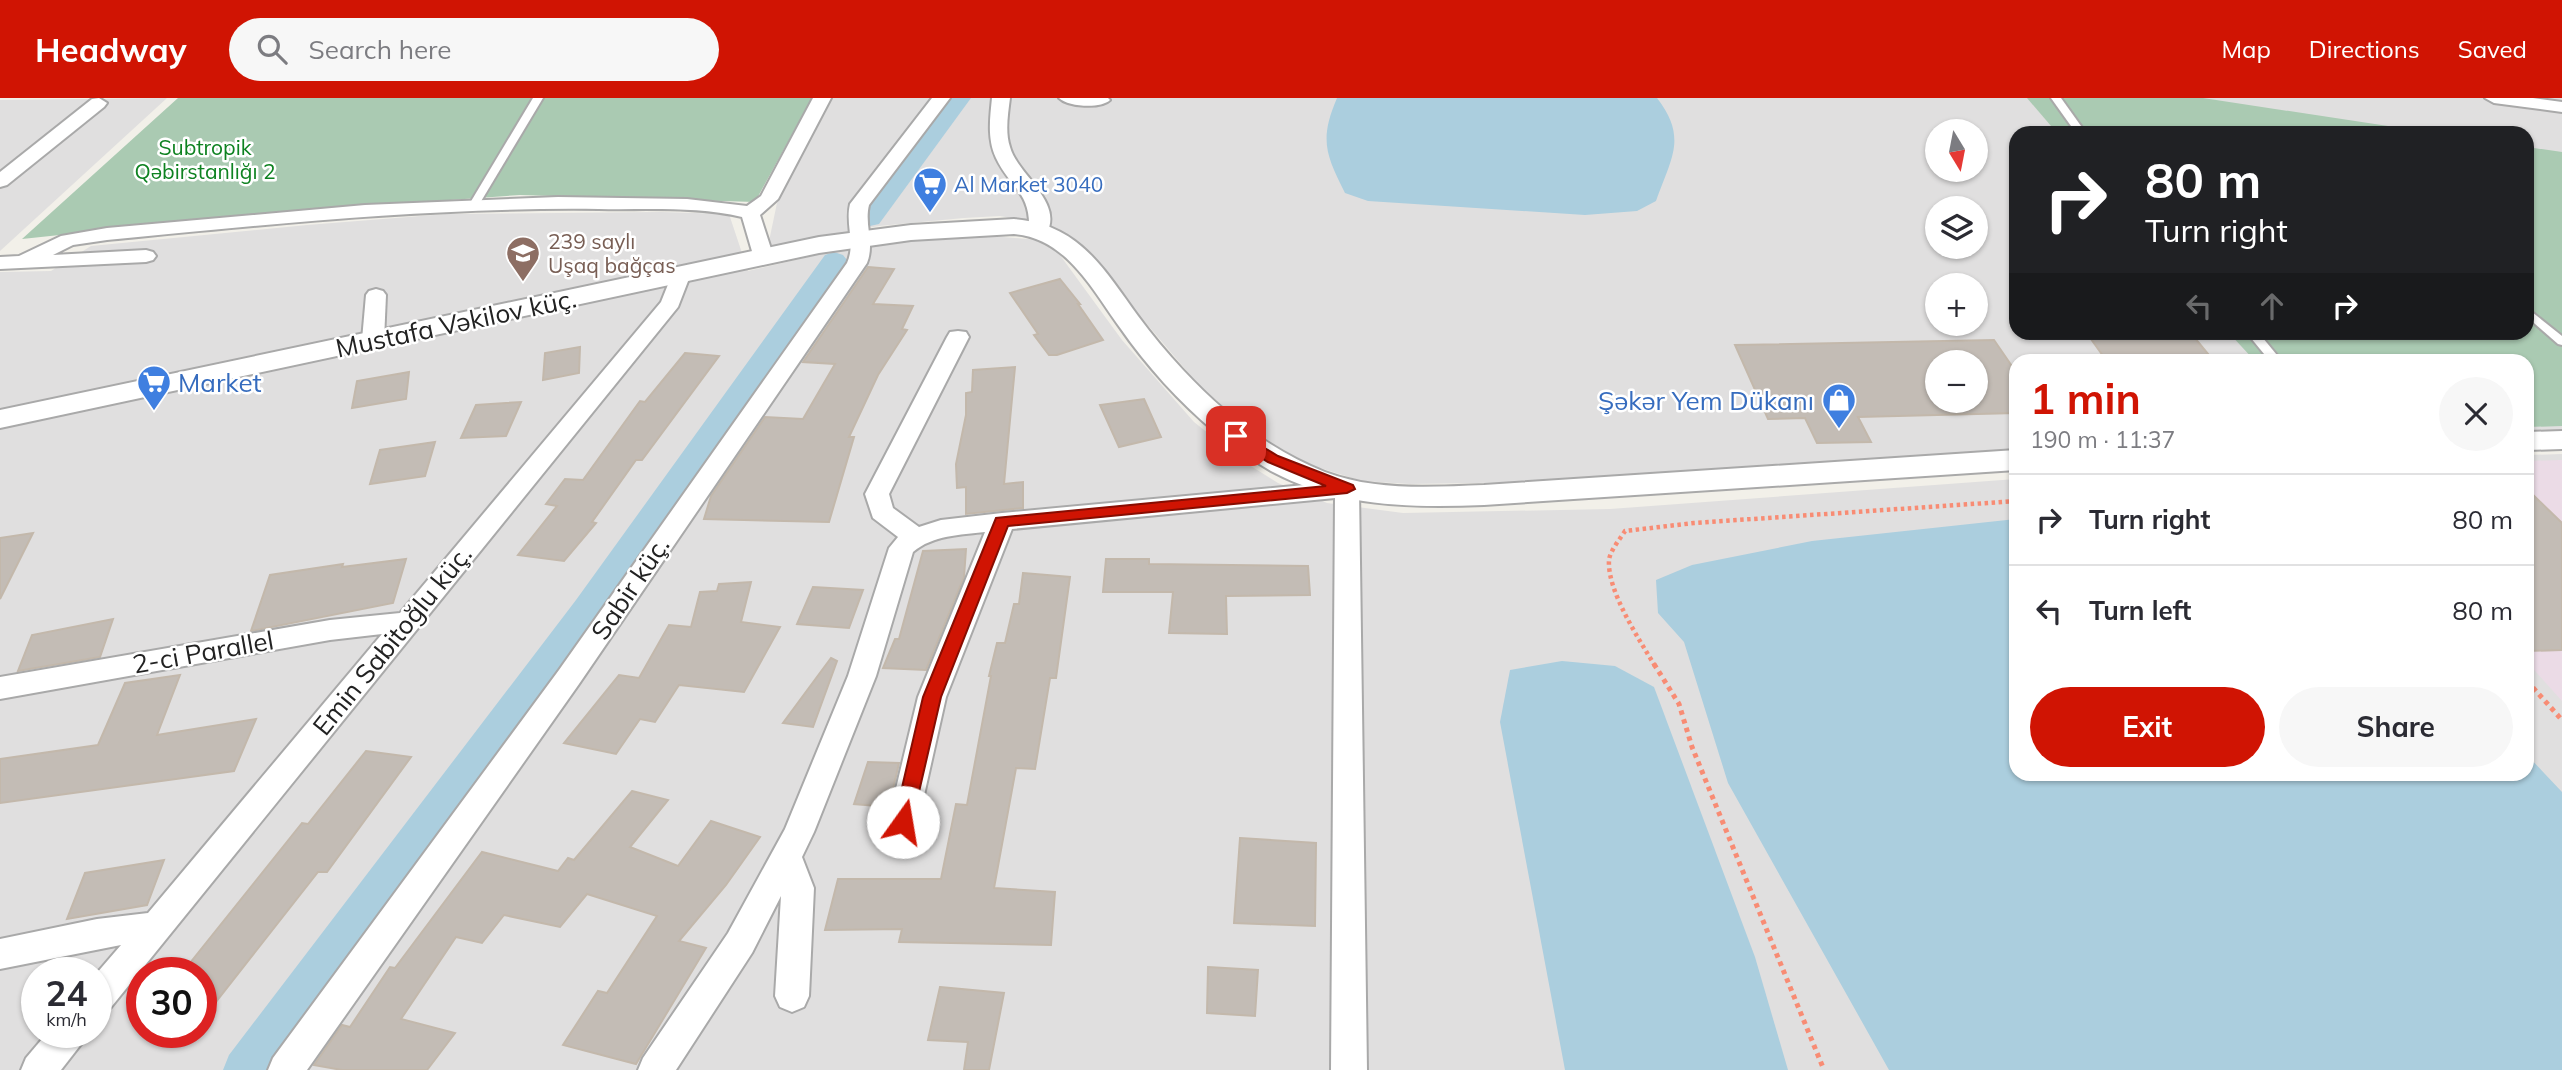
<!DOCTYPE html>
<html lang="en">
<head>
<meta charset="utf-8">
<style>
	body { margin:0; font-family:Mulish,sans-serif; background:#f7f7f7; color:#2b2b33; height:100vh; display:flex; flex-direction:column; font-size:26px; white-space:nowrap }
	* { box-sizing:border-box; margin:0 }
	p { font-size:23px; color:#7c7c81 }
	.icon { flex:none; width:38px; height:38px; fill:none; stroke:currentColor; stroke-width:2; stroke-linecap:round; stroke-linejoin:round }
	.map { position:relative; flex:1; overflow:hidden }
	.panel { position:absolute; left:2009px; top:256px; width:525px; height:427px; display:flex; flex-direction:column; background:#fff; border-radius:21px; box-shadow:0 2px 5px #0004 }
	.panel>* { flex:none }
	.guide { position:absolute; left:2009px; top:28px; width:525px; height:214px; border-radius:21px; box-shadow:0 2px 5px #0004; background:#202124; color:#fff; overflow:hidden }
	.needle { width:46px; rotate:170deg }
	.buttons { position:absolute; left:1925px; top:21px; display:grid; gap:14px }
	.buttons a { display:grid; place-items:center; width:63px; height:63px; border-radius:50%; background:#fff; box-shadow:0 2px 5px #0004; font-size:35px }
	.speed { position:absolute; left:21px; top:859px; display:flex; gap:14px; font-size:35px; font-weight:700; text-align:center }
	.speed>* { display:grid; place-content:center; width:91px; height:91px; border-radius:50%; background:#fff; box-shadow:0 2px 5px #0004; line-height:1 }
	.speed small { font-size:18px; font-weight:400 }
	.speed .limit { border:10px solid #d22; background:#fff; color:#111 }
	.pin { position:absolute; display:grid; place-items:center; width:60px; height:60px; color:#fff; margin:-30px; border-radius:14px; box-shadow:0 4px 10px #0006 }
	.me { position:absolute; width:77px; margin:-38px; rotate:13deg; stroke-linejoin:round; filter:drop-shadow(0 0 5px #0008) }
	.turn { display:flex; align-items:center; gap:24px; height:147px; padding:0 21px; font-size:32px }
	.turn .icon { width:91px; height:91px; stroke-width:2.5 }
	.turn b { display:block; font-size:49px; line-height:60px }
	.lanes { display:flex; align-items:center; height:66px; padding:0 21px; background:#0003; justify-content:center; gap:35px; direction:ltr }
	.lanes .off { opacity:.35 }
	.round { display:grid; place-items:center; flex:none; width:74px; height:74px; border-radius:37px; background:#f7f7f7 }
	.headline { display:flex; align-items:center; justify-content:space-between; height:119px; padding:0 21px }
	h1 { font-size:42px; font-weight:700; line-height:52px; color:#d01403 }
	.primary-button { display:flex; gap:14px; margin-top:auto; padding:14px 21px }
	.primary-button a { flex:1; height:80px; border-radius:42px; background:#d01403; color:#fff; font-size:28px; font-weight:700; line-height:80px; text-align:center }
	.primary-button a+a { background:#f7f7f7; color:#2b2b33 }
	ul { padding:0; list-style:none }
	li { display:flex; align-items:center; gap:21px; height:91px; padding:0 21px; border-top:2px solid #e1e1e2 }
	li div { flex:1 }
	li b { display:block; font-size:26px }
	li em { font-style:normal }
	header { display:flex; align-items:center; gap:42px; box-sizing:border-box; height:98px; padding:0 35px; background:#d01403; color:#fff }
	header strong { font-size:33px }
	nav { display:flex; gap:38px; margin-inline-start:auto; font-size:24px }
	.search { width:490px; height:63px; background:#f7f7f7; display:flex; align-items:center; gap:18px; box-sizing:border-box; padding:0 24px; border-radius:38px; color:#7c7c81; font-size:26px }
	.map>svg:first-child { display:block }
</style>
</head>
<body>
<header>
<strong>Headway</strong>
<div class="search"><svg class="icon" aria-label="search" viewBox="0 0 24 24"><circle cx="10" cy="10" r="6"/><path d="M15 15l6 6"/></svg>Search here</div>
<nav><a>Map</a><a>Directions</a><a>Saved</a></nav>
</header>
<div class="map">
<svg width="2562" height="972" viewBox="0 0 2562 972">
	<rect width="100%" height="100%" fill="#f2f0e9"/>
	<g fill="#e0dfdf" fill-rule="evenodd">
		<path d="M167 0 0 153V2Z"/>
		<path d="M833 0H2562V333L2527 334V262H2016V351L1542 384 1409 386 1362 383 1307 366 1245 329 1207 297 1079 146 1049 127 1000 118 964 120 879 128 768 148 777 105ZM1937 33H1976V72H1937ZM2016 35H2527V234H2016ZM1937 110H1976V149H1937ZM1937 187H1976V226H1937ZM1937 264H1976V303H1937Z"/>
		<path d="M661 114 729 116 748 173 838 152 915 141 991 138 1039 142 1057 153 1122 242 1194 324 1246 365 1278 385 1327 405 1403 415 1610 411 2016 381V676H2527V357L2562 356V972H0V174L51 173 91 148 307 127 446 116ZM37 875H96V934H37ZM142 875H201V934H142Z"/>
	</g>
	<path fill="#ebdbe6" d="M2562 362V603L2527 564V363Z"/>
	<g fill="#aacab2">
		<path d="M178 0H812L755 104 520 97 269 115 22 141Z"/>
		<path d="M2027 0H2203L2434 35H2057Z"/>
		<path d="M2527 49 2562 54V328L2527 329V262H2254L2229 235 2527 234Z"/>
	</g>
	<g fill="#abcede">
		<path d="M1337 0H1657C1688 40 1671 60 1656 103L1637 113 1585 117 1368 103 1345 95C1326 57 1319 42 1337 0Z"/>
		<path d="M2016 421V676H2527V657L2562 694V972H1889L1728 685 1684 544 1658 515 1656 482 1692 467 1812 443Z"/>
		<path d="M1562 563 1615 568 1654 589 1755 859 1788 972H1565L1500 624 1510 572Z"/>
	</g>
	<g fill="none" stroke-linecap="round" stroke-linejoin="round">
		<g fill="#abcede" fill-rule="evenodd">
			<path d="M949 0H971L879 126 870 128 861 126 858 121 861 116Z"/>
			<path d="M834 154 843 157 847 162 600 520 272 972H223L229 957 576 502 825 157Z"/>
		</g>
	</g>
	<g fill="#c3bcb5" stroke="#c3b8ab" stroke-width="2" fill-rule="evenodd">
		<path d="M868 169 894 171 873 206 913 208 902 231 907 232 878 277 849 339H854L829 424 704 421 711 398 765 319 803 321 835 266 803 264Z"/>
		<path d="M1060 181 1080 206H1078L1103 242 1057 257H1049L1034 237 1038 236 1010 195Z"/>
		<path d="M2086 234H2190L2213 262H2106Z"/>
		<path d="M1994 242 2016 274V315L1858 319 1871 344 1817 345 1805 320 1768 321 1735 247ZM1937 264H1976V303H1937Z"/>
		<path d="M580 249 579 275 543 282 545 255Z"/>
		<path d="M685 255 719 258 642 362H636L592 424 596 425 564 463 518 457 557 408 546 406 565 381 583 382 640 303 645 304Z"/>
		<path d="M1015 269 1004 386 1023 384V410L966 416V389L957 390 956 366 966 317V295L972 294 973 272Z"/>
		<path d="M409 274 406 301 352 310 357 283Z"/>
		<path d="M1144 301 1161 339 1119 349 1100 307Z"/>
		<path d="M521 304 506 338 461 340 476 307Z"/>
		<path d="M435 344 425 378 370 386 380 352Z"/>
		<path d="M2527 391 2562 425V552L2527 553Z"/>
		<path d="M33 435 0 501V440Z"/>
		<path d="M966 451 964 479 926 572 883 570 895 541H899L923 453Z"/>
		<path d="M406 461 393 505 251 533 270 477 343 466 342 469Z"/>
		<path d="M1106 461H1149V466L1308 468 1310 497 1226 498 1227 536 1169 535 1173 494H1103Z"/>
		<path d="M1023 475 1070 479 1056 580H1050L1035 671 1016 670 994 790 1055 794 1051 847 899 844 902 831 825 832 838 781H941L956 706 967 707 991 578H989L997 545H1005L1014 506H1019Z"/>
		<path d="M751 484 741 524 780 529 744 594 679 587 655 624 640 621 616 656 564 645 619 577 639 580 669 527 691 529 700 494 717 493 719 486Z"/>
		<path d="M813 489 863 492 849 530 797 526Z"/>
		<path d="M113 521 100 559 18 573 32 537Z"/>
		<path d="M831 560 837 563 813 629 783 625Z"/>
		<path d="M180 577 157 637 256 621 234 673 0 705V661L98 647 125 585Z"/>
		<path d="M366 653 411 659 327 774H318L201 923V875H182L302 725 308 726Z"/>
		<path d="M868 664 899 665 889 709 854 706Z"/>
		<path d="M632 693 668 702 630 749 678 768 711 723 760 739 726 787 679 843 706 850 636 966 563 947 598 893 607 895 657 818 587 796 560 829 504 817 482 845 456 839 401 921 455 935 427 972H342L314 967 342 927 350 929 390 869 395 870 482 754 558 773 568 760 574 762Z"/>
		<path d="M1240 740 1316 745 1315 828 1234 825Z"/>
		<path d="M164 762 147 807 67 821 85 775Z"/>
		<path d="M1208 869 1258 872 1255 918 1207 915Z"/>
		<path d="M940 889 1004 895 989 972H964L968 944 928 942Z"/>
	</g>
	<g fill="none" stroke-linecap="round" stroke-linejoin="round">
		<g stroke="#a9a9a9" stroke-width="4">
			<g id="service">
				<path d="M533 0H543L480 105 471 107 470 105Z"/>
				<path d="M2051 0H2061L2086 35H2076Z"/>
				<path d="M2527 210 2562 238V247L2558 246 2527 219Z"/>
				<path d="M2246 234H2258L2281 262H2269Z"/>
			</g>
		</g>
		<g stroke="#a9a9a9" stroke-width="4">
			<g id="minor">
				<path d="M99 0 107 5 104 9 7 87 0 89V74L92 1Z"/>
				<path d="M813 0H831L778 101 760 117 774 160 771 164H757L754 160 742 119C695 108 646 112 599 111 434 109 271 126 107 142L73 147 53 157 146 152 153 154 156 158 153 162 146 164 0 171V159L19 158 61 138 107 130 365 107 558 99 687 101 747 108 761 98Z"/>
				<path d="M932 0H950L869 107C864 127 875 145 867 165L579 586 307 972H268L273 960 559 572 847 165C856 145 845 127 850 106Z"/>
				<path d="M992 0H1010C1008 16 1005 34 1010 49 1017 76 1065 105 1046 136L1039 138 1029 132C1031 94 1010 90 996 60 987 41 990 20 992 0Z"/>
				<path d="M1059 0H1108L1110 2C1101 11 1068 9 1059 0Z"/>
				<path d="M2485 0H2533L2562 4V14L2494 5Z"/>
				<path d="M680 172 687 174 690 178 678 209 108 913 96 918V876L121 847 0 871V841L97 821 148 815 382 536 330 542 0 601V579L330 522 400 515 661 204 673 174Z"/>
				<path d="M376 191 383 193 386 197 384 242 381 247H365L362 242 366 197 369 193Z"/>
				<path d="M958 233 966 234 969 239 889 396 893 410 919 429 941 422 1002 415 1347 383 1356 385 1359 391 1367 972H1331L1335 400 1012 431 946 599 918 724 914 733 903 737 892 733 888 724 918 599 985 434C960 437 933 437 913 454L876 578 814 734 802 759 814 790 809 898 804 909 792 914 780 909 775 898 781 798 752 855 676 972H638L643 960 728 835 785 731 848 578 889 450 898 439 873 420 865 396 947 239 950 234Z"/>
				<path d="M48 934H87L82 945 61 972H21L26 960Z"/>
			</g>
		</g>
		<g stroke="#a9a9a9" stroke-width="4">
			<g id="tertiary">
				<path d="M1014 121C1079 126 1103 170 1138 218 1152 237 1167 255 1183 272 1222 314 1271 353 1325 374 1375 393 1431 389 1484 387L2016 352V372L1484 407C1410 410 1338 409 1271 373 1231 350 1195 319 1164 285 1149 268 1134 250 1121 231 1093 193 1067 140 1014 136L911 142 819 155 0 330V312L819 139 911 127Z"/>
				<path d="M2562 333V351L2527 352V334Z"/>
			</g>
		</g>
		<path stroke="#f88c74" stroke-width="4.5" stroke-dasharray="3.5 3.5" stroke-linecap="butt" d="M1655 568C1639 541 1607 493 1609 462 1610 453 1620 441 1625 433L1694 425 2016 403"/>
		<g stroke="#f88c74" stroke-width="5" stroke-dasharray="4.5 4.5" stroke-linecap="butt">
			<path d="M1654 566 1679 606 1692 649 1824 972"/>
			<path d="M2527 583 2562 622"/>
		</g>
		<use href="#service" fill="#fff" fill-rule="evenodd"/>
		<use href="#minor" fill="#fff" fill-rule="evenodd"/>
		<use href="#tertiary" fill="#fff" fill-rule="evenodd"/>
	</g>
	<path fill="#d01403" stroke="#870d02" stroke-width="2" d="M1236 333 1278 358 1353 387 1355 391 1347 395 1008 428 941 599 912 724 910 729 903 732 896 729 894 724 923 599 996 420 1326 388 1268 364 1231 341 1229 338Z"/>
	<defs>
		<g id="supermarket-pin" transform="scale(1.75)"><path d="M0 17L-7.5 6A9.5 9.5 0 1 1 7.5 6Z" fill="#3f7fe0" stroke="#fff"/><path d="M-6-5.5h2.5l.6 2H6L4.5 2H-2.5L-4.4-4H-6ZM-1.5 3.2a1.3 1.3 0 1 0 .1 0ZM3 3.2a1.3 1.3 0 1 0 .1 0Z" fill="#fff"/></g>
		<g id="school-pin" transform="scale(1.75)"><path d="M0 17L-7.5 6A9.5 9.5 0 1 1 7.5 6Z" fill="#8d6e63" stroke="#fff"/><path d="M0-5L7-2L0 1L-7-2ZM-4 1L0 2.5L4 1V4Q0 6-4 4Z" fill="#fff"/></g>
		<g id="shop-pin" transform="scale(1.75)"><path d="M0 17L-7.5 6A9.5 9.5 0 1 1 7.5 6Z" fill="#3f7fe0" stroke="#fff"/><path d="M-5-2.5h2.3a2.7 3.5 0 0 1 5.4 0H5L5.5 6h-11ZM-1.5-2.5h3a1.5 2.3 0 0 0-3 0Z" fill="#fff"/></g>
	</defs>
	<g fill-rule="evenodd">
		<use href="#supermarket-pin" x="930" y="86"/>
		<use href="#school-pin" x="523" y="155"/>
		<use href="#supermarket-pin" x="154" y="284"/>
		<use href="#shop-pin" x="1839" y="302"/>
	</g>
	<g text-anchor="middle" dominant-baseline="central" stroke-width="5" stroke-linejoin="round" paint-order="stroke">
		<g font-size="21" fill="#0e8221" stroke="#fff">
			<text x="205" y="49">Subtropik<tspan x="205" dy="24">Qəbirstanlığı 2</tspan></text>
		</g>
		<g font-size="21" fill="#366cbe" stroke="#fff" text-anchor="start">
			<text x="954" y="86">Al Market 3040</text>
		</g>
		<g font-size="21" fill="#785e54" stroke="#fff" text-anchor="start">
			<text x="548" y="143">239 saylı<tspan x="548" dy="24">Uşaq bağças</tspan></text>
		</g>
		<g font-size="26" fill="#222" stroke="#fff">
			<text transform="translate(456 225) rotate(-12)">Mustafa Vəkilov küç.</text>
			<text transform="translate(630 490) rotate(-56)">Sabir küç.</text>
			<text transform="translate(392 542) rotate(-51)">Emin Sabitoğlu küç.</text>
			<text transform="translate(203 554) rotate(-10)">2-ci Parallel</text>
		</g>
		<g font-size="26" fill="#366cbe" stroke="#fff" text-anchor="start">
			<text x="178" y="284">Market</text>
			<text x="1814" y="302" text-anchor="end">Şəkər Yem Dükanı</text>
		</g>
	</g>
</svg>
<div class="buttons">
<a><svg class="needle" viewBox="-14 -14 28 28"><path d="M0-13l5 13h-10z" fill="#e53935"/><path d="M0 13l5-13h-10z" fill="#7c7c81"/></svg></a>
<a><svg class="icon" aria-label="layers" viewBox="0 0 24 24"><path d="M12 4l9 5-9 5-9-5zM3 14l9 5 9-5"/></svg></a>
<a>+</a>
<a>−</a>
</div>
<div class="speed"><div>24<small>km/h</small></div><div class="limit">30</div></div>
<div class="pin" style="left:1236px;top:338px;background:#d93025"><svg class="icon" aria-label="arrive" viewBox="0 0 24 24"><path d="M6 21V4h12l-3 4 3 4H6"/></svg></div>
<svg class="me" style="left:903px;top:724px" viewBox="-20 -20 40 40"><circle r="19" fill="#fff"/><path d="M0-13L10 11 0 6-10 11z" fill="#d01403"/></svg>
<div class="guide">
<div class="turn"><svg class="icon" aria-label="right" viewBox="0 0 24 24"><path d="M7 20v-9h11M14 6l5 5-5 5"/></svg><div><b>80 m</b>Turn right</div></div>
<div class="lanes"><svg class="icon off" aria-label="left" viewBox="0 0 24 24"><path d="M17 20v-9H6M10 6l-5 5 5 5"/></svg><svg class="icon off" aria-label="ahead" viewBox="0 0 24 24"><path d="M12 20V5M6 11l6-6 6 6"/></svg><svg class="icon" aria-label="right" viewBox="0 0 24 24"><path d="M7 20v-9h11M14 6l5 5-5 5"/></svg></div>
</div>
<section class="panel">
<div class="headline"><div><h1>1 min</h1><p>190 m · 11:37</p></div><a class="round"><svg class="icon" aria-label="close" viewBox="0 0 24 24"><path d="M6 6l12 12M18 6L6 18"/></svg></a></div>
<ul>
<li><svg class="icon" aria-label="right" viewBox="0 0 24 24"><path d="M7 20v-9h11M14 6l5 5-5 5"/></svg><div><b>Turn right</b></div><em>80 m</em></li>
<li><svg class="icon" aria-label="left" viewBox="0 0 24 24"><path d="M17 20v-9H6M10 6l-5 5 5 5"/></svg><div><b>Turn left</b></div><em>80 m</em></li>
</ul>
<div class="primary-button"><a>Exit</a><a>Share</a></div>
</section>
</div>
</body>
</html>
